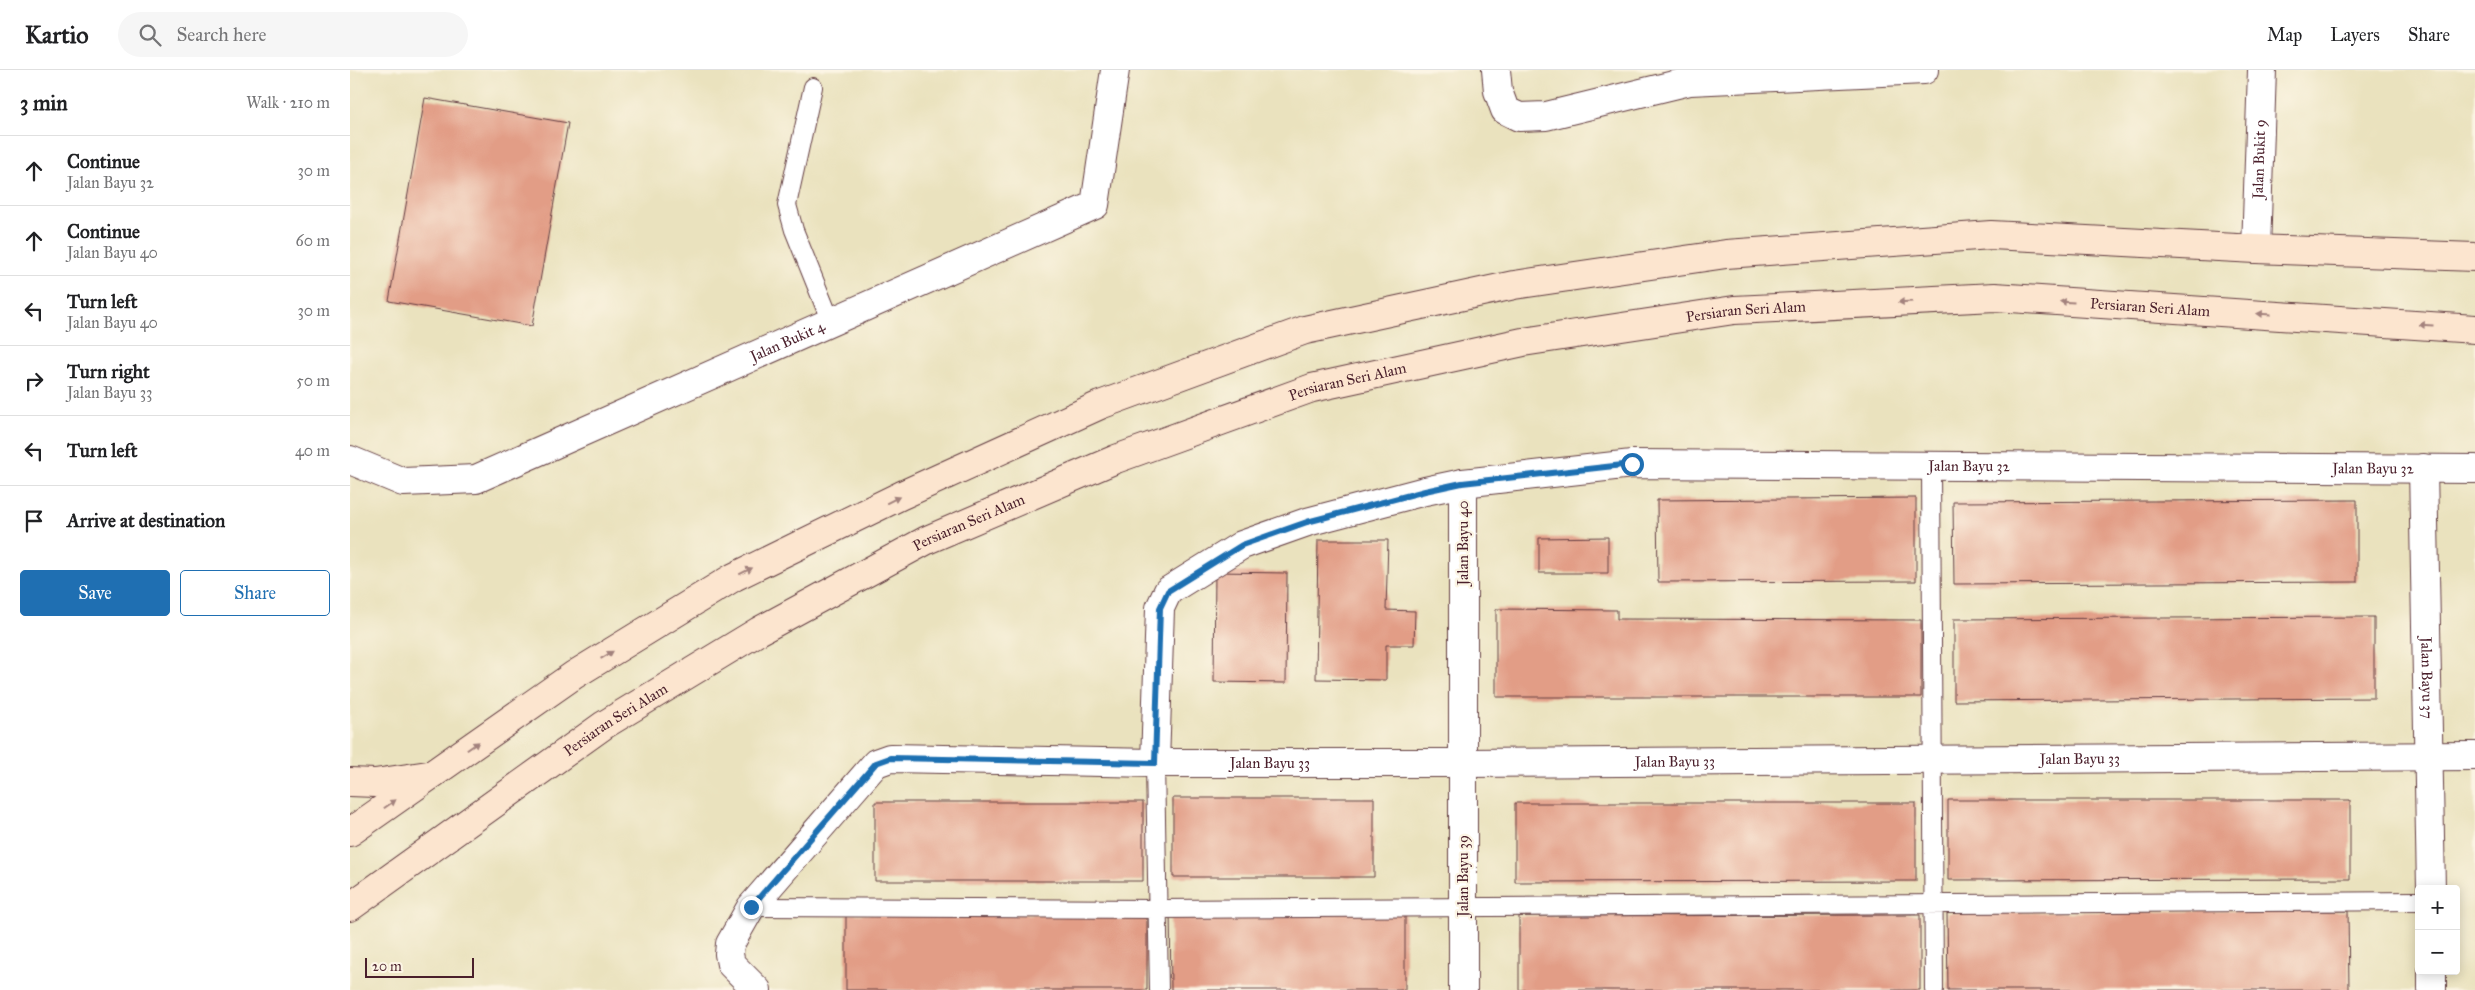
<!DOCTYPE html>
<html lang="en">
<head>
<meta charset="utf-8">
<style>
  body { margin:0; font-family:"IM FELL Great Primer",serif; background:#f6f6f6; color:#202124 }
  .controls { position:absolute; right:15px; bottom:15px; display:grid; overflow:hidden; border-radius:5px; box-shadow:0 2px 12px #0003 }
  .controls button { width:45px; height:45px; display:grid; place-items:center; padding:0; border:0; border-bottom:1px solid #e0e0e0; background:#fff; color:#202124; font:25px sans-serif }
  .scale { position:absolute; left:15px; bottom:12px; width:109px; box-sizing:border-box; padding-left:5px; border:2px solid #4a1f2b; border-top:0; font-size:14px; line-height:18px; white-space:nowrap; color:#4a1f2b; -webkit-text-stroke:4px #fcf5e5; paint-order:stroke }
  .stop { position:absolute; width:15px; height:15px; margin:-11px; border:4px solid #1f6fb2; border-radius:50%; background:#fff }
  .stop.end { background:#1f6fb2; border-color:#fff; box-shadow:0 1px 5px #0008 }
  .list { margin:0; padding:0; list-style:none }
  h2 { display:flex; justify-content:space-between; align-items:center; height:65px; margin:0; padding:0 20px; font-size:21px }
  h2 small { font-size:16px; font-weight:400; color:#757577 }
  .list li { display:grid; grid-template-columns:32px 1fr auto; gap:15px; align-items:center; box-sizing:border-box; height:70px; padding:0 20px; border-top:1px solid #e0e0e0 }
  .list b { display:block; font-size:19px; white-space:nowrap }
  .list p { margin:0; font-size:16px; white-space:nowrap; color:#757577 }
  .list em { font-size:16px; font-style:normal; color:#757577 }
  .actions { display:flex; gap:10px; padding:15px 20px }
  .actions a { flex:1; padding:11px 0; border:1px solid #1f6fb2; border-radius:5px; text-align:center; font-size:18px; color:#1f6fb2 }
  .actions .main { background:#1f6fb2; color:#fff }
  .icon { flex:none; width:28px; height:28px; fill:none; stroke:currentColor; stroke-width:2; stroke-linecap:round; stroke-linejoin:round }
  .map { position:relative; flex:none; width:2125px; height:920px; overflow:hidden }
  header { display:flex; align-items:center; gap:30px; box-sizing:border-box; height:70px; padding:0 25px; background:#fff; border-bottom:1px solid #e0e0e0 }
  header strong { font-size:24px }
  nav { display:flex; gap:28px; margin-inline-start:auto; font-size:18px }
  .search { width:350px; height:45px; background:#f6f6f6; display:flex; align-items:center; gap:12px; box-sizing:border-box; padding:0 18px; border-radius:28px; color:#757577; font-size:19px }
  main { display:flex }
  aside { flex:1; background:#fff }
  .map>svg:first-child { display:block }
</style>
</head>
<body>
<header>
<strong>Kartio</strong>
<div class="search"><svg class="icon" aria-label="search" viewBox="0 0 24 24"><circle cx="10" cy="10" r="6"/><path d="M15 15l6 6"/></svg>Search here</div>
<nav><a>Map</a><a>Layers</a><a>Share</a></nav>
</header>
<main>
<aside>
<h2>3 min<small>Walk · 210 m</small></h2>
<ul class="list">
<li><svg class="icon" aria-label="ahead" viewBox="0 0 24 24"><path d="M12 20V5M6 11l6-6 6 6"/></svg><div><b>Continue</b><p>Jalan Bayu 32</p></div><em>30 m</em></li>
<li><svg class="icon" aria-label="ahead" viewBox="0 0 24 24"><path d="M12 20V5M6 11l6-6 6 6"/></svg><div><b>Continue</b><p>Jalan Bayu 40</p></div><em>60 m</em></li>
<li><svg class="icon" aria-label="left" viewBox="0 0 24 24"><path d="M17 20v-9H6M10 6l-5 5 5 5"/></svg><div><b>Turn left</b><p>Jalan Bayu 40</p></div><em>30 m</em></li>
<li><svg class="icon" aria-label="right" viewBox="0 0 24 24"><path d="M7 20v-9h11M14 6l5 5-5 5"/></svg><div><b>Turn right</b><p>Jalan Bayu 33</p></div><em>50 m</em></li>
<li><svg class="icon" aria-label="left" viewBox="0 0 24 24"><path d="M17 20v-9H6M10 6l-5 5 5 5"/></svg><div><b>Turn left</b></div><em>40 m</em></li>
<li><svg class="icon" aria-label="arrive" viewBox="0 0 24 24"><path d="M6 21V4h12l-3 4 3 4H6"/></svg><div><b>Arrive at destination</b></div></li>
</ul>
<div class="actions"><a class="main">Save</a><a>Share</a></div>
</aside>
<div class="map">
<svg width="2125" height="920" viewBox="0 0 2125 920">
  <rect width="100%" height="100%" fill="#fcf5e5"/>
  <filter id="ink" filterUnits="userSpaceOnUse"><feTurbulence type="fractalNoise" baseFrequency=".02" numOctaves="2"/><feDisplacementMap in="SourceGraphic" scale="10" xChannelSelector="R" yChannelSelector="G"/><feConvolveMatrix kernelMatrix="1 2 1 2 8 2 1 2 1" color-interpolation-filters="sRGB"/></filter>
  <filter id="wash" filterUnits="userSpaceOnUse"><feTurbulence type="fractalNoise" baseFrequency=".0096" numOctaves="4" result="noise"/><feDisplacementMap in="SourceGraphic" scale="20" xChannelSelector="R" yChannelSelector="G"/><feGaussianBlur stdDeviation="1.12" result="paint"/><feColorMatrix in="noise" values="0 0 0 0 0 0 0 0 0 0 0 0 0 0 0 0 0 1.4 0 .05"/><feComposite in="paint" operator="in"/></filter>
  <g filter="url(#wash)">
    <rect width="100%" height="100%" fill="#eae2be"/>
    <g id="blocks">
      <path fill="#e29d86" d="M75,28L218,53L182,256L39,231Z
        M1566,428V511L1308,512L1307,430Z
        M2007,430V512L1604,514L1603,432Z
        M1258,467V503H1189V468Z
        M968,470H1038L1036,540L1065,541L1064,575H1036V610L966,609Z
        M865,502L937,503L936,613L864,612Z
        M1146,539L1267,540V549L1571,550V627H1146Z
        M2024,547V628L1604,631V549Z
        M823,728H1024V807H823Z
        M1598,730H2000V809L1598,810Z
        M525,732H793V811H525Z
        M1165,733H1566V811L1165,812Z
        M1055,840V920H821L820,841Z
        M1898,841H1998L1999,920H1598L1597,843Z
        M496,844H797V920H496Z
        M1570,845V920H1169V846Z"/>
    </g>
  </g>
  <g filter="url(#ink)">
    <use href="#blocks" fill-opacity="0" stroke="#623c41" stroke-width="1"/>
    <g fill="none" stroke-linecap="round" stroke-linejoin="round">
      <g stroke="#623c41" stroke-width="20">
        <path id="service" d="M463,17L437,135L444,160L481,252
          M1581,395L1584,920
          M805,693L809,920
          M401,837L808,839L2069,831"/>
      </g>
      <g stroke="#623c41" stroke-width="30">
        <g id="minor">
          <path d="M1146,0L1148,21L1155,40L1169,47L1196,46L1340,11L1574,0"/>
          <path id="s1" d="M1906,179L1912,0"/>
          <path id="s2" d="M0,390L53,412L126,409L745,135L765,0"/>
          <path id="s3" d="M2073,398L2081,819"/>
          <path d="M1113,413V920"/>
          <path id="s4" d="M805,693L810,538L818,521L892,475L957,452L1075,421L1113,413L1282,394L2125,399"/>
          <path d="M2082,901V920"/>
          <path id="s5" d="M407,920L381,894L379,884L380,874L401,837L526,693L540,688L805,693H1114L2125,686"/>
        </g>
      </g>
      <g stroke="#623c41" stroke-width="30">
        <g id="secondary">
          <path d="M0,712L25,713L78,705"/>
          <path d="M0,762L224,605L384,507L552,425L750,335L955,260L1164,215L1376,184L1641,165L1906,179L2125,187"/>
          <path id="s6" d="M0,837L254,655L409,561L577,470L766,389L962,318L1173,272L1384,240L1645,227L2125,259"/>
        </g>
      </g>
      <use href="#service" stroke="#fff" stroke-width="18"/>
      <use href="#minor" stroke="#fff" stroke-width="28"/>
      <use href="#secondary" stroke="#fce5cf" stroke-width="28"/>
    </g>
    <defs><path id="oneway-solid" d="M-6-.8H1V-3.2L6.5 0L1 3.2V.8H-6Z" transform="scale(1.25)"/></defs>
    <g fill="#a3827d">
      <use href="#oneway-solid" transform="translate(1555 232) rotate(177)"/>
      <use href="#oneway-solid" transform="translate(1717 232) rotate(-176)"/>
      <use href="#oneway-solid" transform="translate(1914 244) rotate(-176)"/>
      <use href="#oneway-solid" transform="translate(2076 255) rotate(-176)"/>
      <use href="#oneway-solid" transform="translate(543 430) rotate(-26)"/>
      <use href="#oneway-solid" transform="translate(396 501) rotate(-26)"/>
      <use href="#oneway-solid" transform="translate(257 585) rotate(-31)"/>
      <use href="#oneway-solid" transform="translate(123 676) rotate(-35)"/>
      <use href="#oneway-solid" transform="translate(40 734) rotate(-35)"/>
    </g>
  </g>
  <g fill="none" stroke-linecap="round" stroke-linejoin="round" filter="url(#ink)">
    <path stroke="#1f6fb2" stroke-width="6" d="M401,837L526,693L540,688L805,693L810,538L818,521L892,475L957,452L1075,421L1112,413L1282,394"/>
  </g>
  <g text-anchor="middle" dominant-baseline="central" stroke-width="4.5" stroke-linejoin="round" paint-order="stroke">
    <g font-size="15" fill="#4a1f2b" stroke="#fcf5e5">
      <text stroke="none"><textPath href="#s1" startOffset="90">Jalan Bukit 9</textPath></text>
      <text stroke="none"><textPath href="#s6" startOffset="1945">Persiaran Seri Alam</textPath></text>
      <text stroke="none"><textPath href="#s6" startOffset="1540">Persiaran Seri Alam</textPath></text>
      <text stroke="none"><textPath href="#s2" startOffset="471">Jalan Bukit 4</textPath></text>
      <text stroke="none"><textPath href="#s6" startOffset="1135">Persiaran Seri Alam</textPath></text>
      <text stroke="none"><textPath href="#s4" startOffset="998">Jalan Bayu 32</textPath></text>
      <text stroke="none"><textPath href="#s4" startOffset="1402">Jalan Bayu 32</textPath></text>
      <text stroke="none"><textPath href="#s6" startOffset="730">Persiaran Seri Alam</textPath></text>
      <text transform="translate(1113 473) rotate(-90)">Jalan Bayu 40</text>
      <text stroke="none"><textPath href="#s3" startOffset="210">Jalan Bayu 37</textPath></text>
      <text stroke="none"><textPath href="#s6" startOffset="325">Persiaran Seri Alam</textPath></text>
      <text stroke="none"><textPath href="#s5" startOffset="1495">Jalan Bayu 33</textPath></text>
      <text stroke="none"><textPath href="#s5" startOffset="1090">Jalan Bayu 33</textPath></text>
      <text stroke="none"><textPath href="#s5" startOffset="685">Jalan Bayu 33</textPath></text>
      <text transform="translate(1113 806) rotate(-90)">Jalan Bayu 39</text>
    </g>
  </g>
</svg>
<div class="controls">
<button>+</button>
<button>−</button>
</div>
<div class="scale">20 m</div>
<div class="stop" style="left:1282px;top:394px"></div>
<div class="stop end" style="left:401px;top:837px"></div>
</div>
</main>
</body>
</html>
